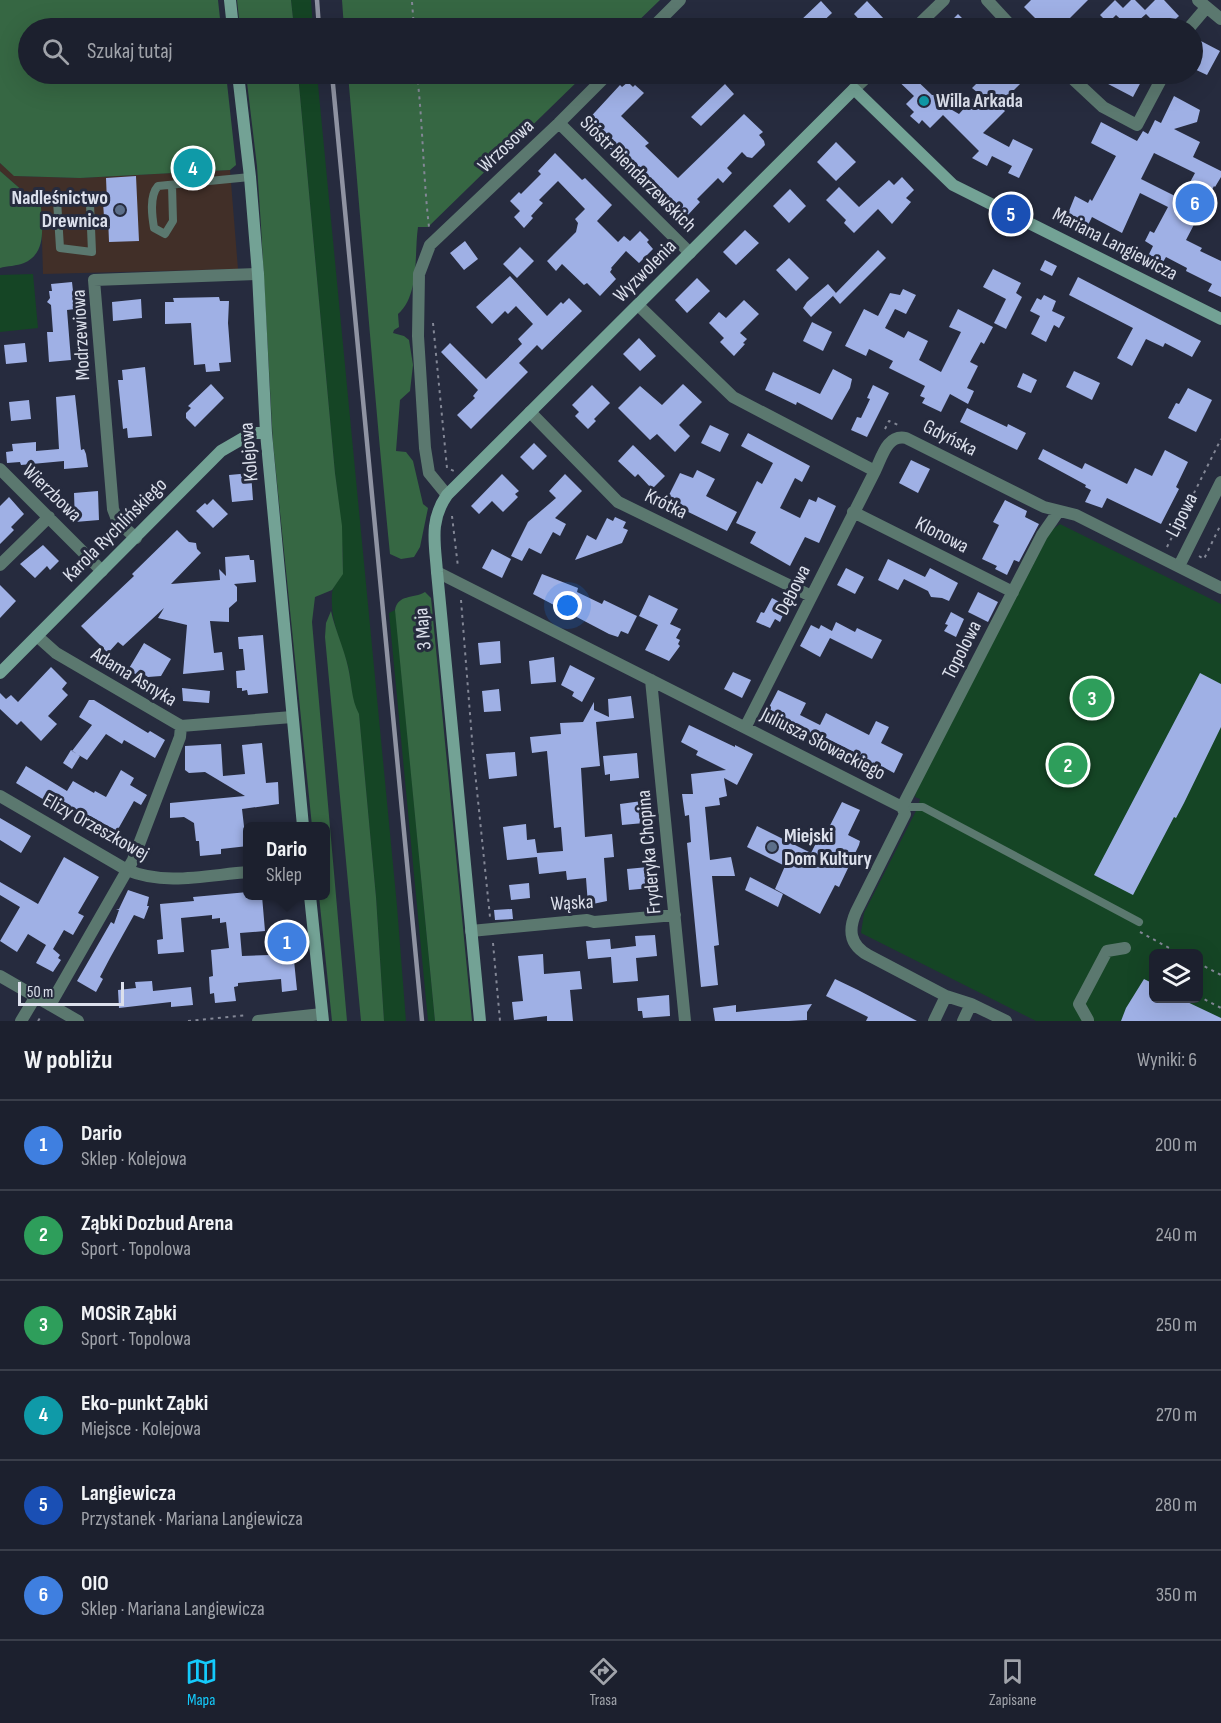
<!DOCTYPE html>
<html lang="pl">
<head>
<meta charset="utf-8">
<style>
  body { margin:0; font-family:"Sofia Sans Condensed",sans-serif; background:#292d3a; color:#f1f3f6 }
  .controls { position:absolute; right:18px; bottom:18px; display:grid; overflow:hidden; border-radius:9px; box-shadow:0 6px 24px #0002 }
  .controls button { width:54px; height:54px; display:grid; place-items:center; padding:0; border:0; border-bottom:2px solid #3a3e4a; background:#1c202e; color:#f1f3f6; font:30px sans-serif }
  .scale { position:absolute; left:18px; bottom:15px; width:106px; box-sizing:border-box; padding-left:6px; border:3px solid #dce0ec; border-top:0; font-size:16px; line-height:21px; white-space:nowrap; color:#dce0ec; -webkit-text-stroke:4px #262b3e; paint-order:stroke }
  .you { position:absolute; left:568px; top:606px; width:21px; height:21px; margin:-15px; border:4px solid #fff; border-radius:50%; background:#1a73e8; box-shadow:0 0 0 9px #1a73e833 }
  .badge { display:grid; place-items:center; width:39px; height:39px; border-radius:50%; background:#14cafb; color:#fff; font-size:20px; font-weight:700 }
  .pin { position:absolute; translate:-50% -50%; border:3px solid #fff; box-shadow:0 2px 6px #0006 }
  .popup { position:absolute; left:243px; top:822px; width:87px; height:78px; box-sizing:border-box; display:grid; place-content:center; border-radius:9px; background:#1c202e; filter:drop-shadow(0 2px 4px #0005); font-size:20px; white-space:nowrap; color:#a0a3aa }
  .popup b { font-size:22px; color:#f1f3f6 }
  .popup::after { content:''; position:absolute; left:50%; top:100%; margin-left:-12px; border:12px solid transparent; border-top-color:#1c202e }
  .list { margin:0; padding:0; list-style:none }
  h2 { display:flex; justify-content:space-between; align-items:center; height:78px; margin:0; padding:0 24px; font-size:26px }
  h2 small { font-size:20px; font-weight:400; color:#a0a3aa }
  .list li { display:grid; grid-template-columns:39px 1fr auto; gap:18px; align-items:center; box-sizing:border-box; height:90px; padding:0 24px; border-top:2px solid #3a3e4a }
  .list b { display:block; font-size:22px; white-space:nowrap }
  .list p { margin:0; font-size:20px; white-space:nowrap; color:#a0a3aa }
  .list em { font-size:20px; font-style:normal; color:#a0a3aa }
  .icon { flex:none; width:33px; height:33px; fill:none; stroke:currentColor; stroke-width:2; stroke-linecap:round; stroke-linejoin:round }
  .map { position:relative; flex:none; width:1221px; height:1021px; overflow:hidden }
  .search { position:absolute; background:#1c202e; box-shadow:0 6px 24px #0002; left:18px; right:18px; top:18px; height:66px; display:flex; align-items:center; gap:15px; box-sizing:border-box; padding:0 21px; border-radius:33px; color:#a0a3aa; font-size:22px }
  .sheet { height:618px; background:#1c202e }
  nav { display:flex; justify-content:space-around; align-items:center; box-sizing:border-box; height:84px; border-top:2px solid #3a3e4a; background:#1c202e; font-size:16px; color:#a0a3aa }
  nav a { display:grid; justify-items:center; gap:3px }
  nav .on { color:#14cafb }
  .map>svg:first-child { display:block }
</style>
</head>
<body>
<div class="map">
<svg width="1221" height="1021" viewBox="0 0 1221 1021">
  <rect width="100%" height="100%" fill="#262b3e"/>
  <path fill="#412f28" d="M0,163L15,176L80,178L230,170L238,269L43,274L41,207L0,171Z"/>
  <path fill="#154525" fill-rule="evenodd" d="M291,0H311L313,28H294Z
    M298,74H317L397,906L406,1021H384L376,897L359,715C350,698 352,683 348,666C341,641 330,621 332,594C332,585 342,579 343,570C343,537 339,506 335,473Z
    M33,274L38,328L0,332V275Z
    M1060,524L1221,604V1021H1036L861,933L864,913L918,807L920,799L915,797L916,792L1045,535ZM1154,954H1198V999H1154Z
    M395,610L396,616L435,1021H428L389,613Z"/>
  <path fill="#366743" d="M0,0H218L221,28H28V74H226L236,165L230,170L80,178L14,176L0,163Z
    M237,0H291L294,28H240Z
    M342,0H660L631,28H344Z
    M246,74H298L335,473L342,526L343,574L332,590L315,597L312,622L347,1021H332L319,896H326V826H312L273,443L261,226L257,166Z
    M348,74H585L428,227H418C414,254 420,295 398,314L399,327L394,330L393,333L404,336L409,340L413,365L410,391L400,400L396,451L406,452L413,461L423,504L428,508L420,547L414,557L401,559L390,554C374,394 362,234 348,74Z
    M0,171L41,207C42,227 47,253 24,263C17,266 7,266 0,268Z
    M425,592L431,598L472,1021H435L395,610C398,594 413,599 425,592Z
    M331,611C335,630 344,648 348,667C352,684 351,699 359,714L376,897L384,1021H361L325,637L326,623Z"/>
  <path fill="#9fb0e5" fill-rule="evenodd" d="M1031,0H1088L1070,18L1080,28H1045L1024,7Z
    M1115,0L1123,8L1131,0H1135L1145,10L1155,0H1164L1179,16L1166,28H1160L1146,14L1130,28L1116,15L1108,23L1100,15Z
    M821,1L832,13L816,28H805L799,22Z
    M867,1L884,19L874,28H867L854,14Z
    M958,14L972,28H944Z
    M1199,40L1220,51L1207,75L1192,68V54Z
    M891,74H910L932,95H938L940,103L959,114L978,93L972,88L986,74H1030L999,105L1005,111L983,133L1009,147L1013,139L1033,149L1019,178L1008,173L1012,166L992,156L987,166L972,158L979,151L943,115L930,128L922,120L919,124L910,116L914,112L906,104L914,96Z
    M1089,74H1129L1142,80L1133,97Z
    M628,82L633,87L635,85L644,93L621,116L649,143L645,146L678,178L744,114L763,132L759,135L764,141L765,145L752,158L747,157L742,152L727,168L732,173L723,183L718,178L697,199L700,202L686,217L680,211L674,217L664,207L668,203L584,124L620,85L622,87Z
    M725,84L734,94L701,126L691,117Z
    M1174,96L1200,110L1197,122L1174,129L1200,142L1193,157L1221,171V177L1215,187L1214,186L1186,240L1202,248L1200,251L1221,261V297L1208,291L1212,284L1186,271L1187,268L1166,257L1163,262L1148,256L1153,246L1145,241L1150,231L1154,233L1168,207L1140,193L1122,233L1092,217L1087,227L1067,216L1075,196L1088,203L1090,199L1092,201L1116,156L1091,143L1101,122L1137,141L1143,131L1148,134L1155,120L1161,123ZM1154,153L1195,173L1181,199L1141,179Z
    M836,142L856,162L836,181L817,162Z
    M555,153L582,180L585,178L612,205L597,221L618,242L624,236L630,241L640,231L649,240L647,242L653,249L639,263L626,251L611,268L612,269L610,272L616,279L600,296L587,283L584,285L562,264L556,271L547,261L576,232L578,223L575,219L585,209L558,181L539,200L543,203L531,216L533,218L524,228L514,217L520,211L510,201L519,192L521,194L541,174L538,171Z
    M136,176L139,241L109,242L108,217H104L103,202H107L106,178Z
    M902,177L914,190L906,198L911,202L892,224L878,209L854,233L844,223L846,220L826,200L839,187L859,207L889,180L894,185Z
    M790,189L806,206L789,223L773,206Z
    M745,230L759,243L736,265L723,252Z
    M465,241L478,259L464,270L450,253Z
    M520,247L534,261L517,278L503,264Z
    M878,250L886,258L840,304L833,296Z
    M789,258L809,278L796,291L776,270Z
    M1045,260L1057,266L1052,276L1040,270Z
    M993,269L1021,283L1016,293L1022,297L1006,329L994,323L1006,299L983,287Z
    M510,276L547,316L561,302L563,304L569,298L582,311L542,350L537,345L519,363L528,372L471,429L457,415L475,398L473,396L478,390L441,352L450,343L486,379L522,344L518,339L533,324L516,306L508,314L505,311L492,324L476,307Z
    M1078,277L1201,341L1192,357L1165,343L1163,347L1146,339L1132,366L1117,358L1133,328L1069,295Z
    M697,278L710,291L687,313L675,300Z
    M72,282L75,309L67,310L71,360L49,362L47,332H53L51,305L47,302L50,298L49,291H52L51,284Z
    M828,284L836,293L811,317L803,308L807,302Z
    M903,289L916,295L906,314L895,309L885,328L904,338L908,331L928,341L919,360L941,372L961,332L949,327L958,309L993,327L984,344L981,342L970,362L978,366L967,388L974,391L968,404L950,394L941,412L922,403L925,398L920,396L925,386L889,368L893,361L869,349L866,356L845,346L864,309L878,316L890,293L900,295Z
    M1044,295L1056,301L1052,311L1065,317L1059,328L1054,325L1046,342L1031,334L1040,316L1030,311L1037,298L1041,300Z
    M219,297L220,301H229L228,323L231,362L219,363L220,371L206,372L205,364L194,365L191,323L165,324V302H174L173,298Z
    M141,299L142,318L113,321L112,302Z
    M744,300L759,314L740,333L747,339L743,343L745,344L734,356L720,342L724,338L709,323L719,312L726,318Z
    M812,322L832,332L823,351L803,341Z
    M639,338L656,356L640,371L623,354Z
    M25,343L27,362L6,364L4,345Z
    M145,367L152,436L128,438L127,428L123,429L118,380H123L122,370Z
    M833,369L852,379L850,388L832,420L797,402L796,405L765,390L773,372L820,394Z
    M1074,371L1100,383L1092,400L1066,387Z
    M1023,373L1037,380L1031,393L1017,387Z
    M211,384L224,398L195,427L186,418V413L191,408L188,406Z
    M683,384L702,402L679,425L690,436L675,452L657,434L650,440L618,408L640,386L662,405Z
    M592,385L610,403L594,419L596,421L588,429L575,416L579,412L572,405Z
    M873,385L889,393L867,437L851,430L857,417L861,418L870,399L867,398Z
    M1188,388L1212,400L1196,432L1168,418L1176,403L1179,404Z
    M75,395L81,450L84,449L86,454L88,467L64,469V461L21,465L20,462L7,463L6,452L13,451L12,444L36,442V451L59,449L56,397Z
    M29,400L31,419L11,421L9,402Z
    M967,408L1007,427L1008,424L1026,433L1017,450L960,422Z
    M710,425L729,434L720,452L701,443Z
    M748,433L810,466L802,482L795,478L780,508L800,518L809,499L816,502L818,497L836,506L819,543L805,537L790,566L750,543L756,532L736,523L757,481L762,484L773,463L741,446Z
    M534,443L547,456L533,470L520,457Z
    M633,445L665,476L652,489L638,474L635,477L618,461Z
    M1043,449L1082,469L1085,463L1127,484L1135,468L1152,476L1165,450L1188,462L1176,487L1179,489L1161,524L1107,498L1102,508L1085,502L1091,490L1085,487L1086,485L1038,459Z
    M911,460L930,469L918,493L899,483Z
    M697,470L715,479L706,496L737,512L727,531L666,501L680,473L693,478Z
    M251,473L253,500L232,502L229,475Z
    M502,474L519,491L515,494L518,497L503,512L492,501L479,514L471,506Z
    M565,474L582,491L555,518L566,524L560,536L553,532L541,554L529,548L522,561L511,556L528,522L556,498L549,491Z
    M98,491L99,520L75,522L74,493Z
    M9,497L24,514L11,527L14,530L0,544V506Z
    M213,499L228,514L213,528L196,511L205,503L207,505Z
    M1005,500L1027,511L1025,517L1039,524L1019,562L1014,560L1007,575L995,569L997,566L982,559L999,525L993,522Z
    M615,517L626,522L623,528L628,530L622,543L575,560L587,535L596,540L607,518L613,521Z
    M177,530L189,542L196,543L197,549L201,553L171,584L220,580L219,569L226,576L225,557L249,555L250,560H254L256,582L234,584L237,587V601L229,608V622L210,621L214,653L222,652L224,670L183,674L187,625L158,618L164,608L123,646L118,642L108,653L81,626L134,576L132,574Z
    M43,545L59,561L50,570L47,566L35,578L20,564Z
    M492,549L511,559L502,578L482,568Z
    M888,559L925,577L930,568L958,583L949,601L942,598L931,597L928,591L904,579L898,590L878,580Z
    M846,568L864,577L855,594L837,585Z
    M542,574L578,588L577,592L602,604L604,600L637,616L628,634L621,631L618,637L609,634L533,594Z
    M0,585L16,601L0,618Z
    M978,592L998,602L988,622L968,612Z
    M649,595L678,609L670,624L681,629L676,638L680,640L678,644L680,646L669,661L645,650L658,625L639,616Z
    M772,598L787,606L780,622L775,619L770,628L756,622L761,612L764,613Z
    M951,612L964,619L956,637L944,631L948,625L945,624Z
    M836,622L855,632L857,628L882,640L872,659L830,638L820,657L800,646L811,625L819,629L821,625L832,631Z
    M263,635L268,693L248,695L247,690L242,691V688H237L236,671L245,670L243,649H239L238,637Z
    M500,641L501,663L480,665L478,643Z
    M144,643L171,659L161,676L148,677L145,675L143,678L128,670Z
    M554,657L556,682L531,684L529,661Z
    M570,665L595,678L582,702L572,696L574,692L561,685Z
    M51,667L67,683L62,689L68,695L48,716L57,724L41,741L21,721L17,725L0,709V693L6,699L11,695L18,702Z
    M733,672L751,680L742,698L724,689Z
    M1200,673L1221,684V727L1184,803L1176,818L1174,817L1133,895L1094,875Z
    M182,688L210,691L209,703L183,701Z
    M499,689L501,711L484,712L482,691Z
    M778,690L806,703L800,715L820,725L826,713L869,735L876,721L889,727L881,743L903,754L894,773L883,767L882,770L863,760L864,757L818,734L816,737L767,711Z
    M631,696L634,718L596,722L600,766L581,768L585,837L612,834L614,857L604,858L607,901L588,905L586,878L567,880L566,871L539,874L537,857L507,860L503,827L526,824L527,840L535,839L537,853L563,851L561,827L554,828L547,751L532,753L530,737L561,734L560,723L583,722L594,702V710L609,717L608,699Z
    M89,700H94L148,733L150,731L165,740L155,758L124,740L122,744L106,734L87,760L72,751L92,725L79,717Z
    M689,725L735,747V745L753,754L737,785L724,778L727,796L719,798L720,805L705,807L710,860L731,857L735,876H712L719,945L714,946L718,985L701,987L687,843L691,842L689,815L685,816L682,794H693L691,774L726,770L696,755L698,751L681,742Z
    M262,743L266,783L278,782L279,804L242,809L245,835H248V846L221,849V854L200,856L199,841H196L194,823L184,817L170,818V803L245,796L205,772L189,773L185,770V746L221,744L223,776L245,774L242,745Z
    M71,750L80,756L72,769L63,763Z
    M515,752L517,776L489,779L486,754Z
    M637,753L639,778L610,781V774L605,775L603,756Z
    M26,766L67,791L73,781L94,793L95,791L106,797L121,770L134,778L130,785L147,795L141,805L134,801L117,831L88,815L87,817L50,795L46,801L16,783Z
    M642,801L644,823L622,825L620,804Z
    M842,802L860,810L848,835L860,841L859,845L839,887L835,885L820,914L775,889L785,866L747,847L757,826L811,853L816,843L820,845Z
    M0,818L31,836L21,853L0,840Z
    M64,857L99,877L78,913L84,916L73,935L64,930L53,949L60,955L58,958L61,960L53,972L36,963L46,945L28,934L17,952L0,941L20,907L0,895V882L38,904Z
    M648,867L650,888L629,890L627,869Z
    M750,877L783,894L778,907L745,890Z
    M529,883L530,898L511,900L509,885Z
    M128,890L149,897L147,906H149L144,919L134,915L110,958L100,977L103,979L96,992L77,981L111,922L114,924L119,910L116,909H119Z
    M248,892V896H262L265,931L240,933L242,956L270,955L268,934L291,931L297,990L282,992L281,979L238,983V986L234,987L236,1001L215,1003L214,993L210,994L209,977L213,976L211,950L229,948L226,922L220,923V918L212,919V915L181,918L184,952L158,954L157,940L163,939L160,904L194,901L193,897Z
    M512,909L513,919L495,920L494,910Z
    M655,935L657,956L636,958L638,981L613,983L611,957L588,959L586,941L610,939L611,949L636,946L635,936Z
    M543,954L544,974L580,971L582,989L570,990L573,1021H547V1016L514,1020L512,1002L523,1001L518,956Z
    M835,979L858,990L917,1021H866L868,1017L826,996Z
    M1144,979L1154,984V999H1181L1221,1018V1021H1121L1126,1008Z
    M152,981L153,991L191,987L193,1005L171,1007V1002L119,1008L118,990L136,988L135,982Z
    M669,995L670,1016L643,1018L642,1011H638L637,998Z
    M812,1004L807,1012V1020L789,1021H715L713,1008L736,1005V1012Z"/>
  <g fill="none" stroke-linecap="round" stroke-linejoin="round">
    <path stroke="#838796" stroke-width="2" stroke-dasharray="3 4.5" stroke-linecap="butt" d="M412,2L414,28
      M417,74C423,125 423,176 429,227
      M433,323L447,468L454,471
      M885,429L889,421L898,425
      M452,516L458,567
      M1167,547L1221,439
      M1199,556L1204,559L1221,524
      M461,600L473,752L490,917
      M1140,932L1180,954
      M493,943L500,1021
      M1198,963L1221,975
      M1198,996L1221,1008
      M38,1021L42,1015
      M188,1021L247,1015"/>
    <path stroke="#5b786f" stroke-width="8" d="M172,185L173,221L165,234L154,228C152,216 149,196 158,186C189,183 219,180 250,177
      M57,200H86L90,204L92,252L60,248Z
      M902,807H923L1139,922"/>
    <path stroke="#5b786f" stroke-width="12" d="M987,0L1013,28
      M1198,0L1221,19
      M652,28L680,0
      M915,28L944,0
      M1189,28L1206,8
      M1064,74L1073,79L1103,107L1137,125L1164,74
      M854,89L870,74
      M559,123L690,253
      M638,305L733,397L875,471C882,457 887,434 906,438L1044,507L1076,515L1221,588
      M530,412L618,502L811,596
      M0,469L102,571
      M447,495L429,473L425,448L418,336L419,274L430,245L559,123L608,74
      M853,512L1013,592
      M136,538L118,522L113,509L94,280L258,274
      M0,565L49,517
      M1179,566L1221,482
      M437,572L902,807L905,814L856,912C848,930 850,945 868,955L946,996L971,1004L1006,1021
      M37,636L56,653L181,726L292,717
      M651,680L685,1021
      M746,726L875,471
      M0,796L127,870C165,886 208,875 248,872
      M902,807L1042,535L1058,512
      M471,931L587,920L594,922L675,915
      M0,976L78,1021
      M50,1005L133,860L180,737L181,726
      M1088,1020L1079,1004L1107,951L1125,948
      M21,1021L36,996
      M258,1021L322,1014
      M934,1021L946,996
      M963,1021L971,1004"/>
    <path stroke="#73a295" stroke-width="12" d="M230,0L233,28
      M238,74L250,177L258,274L266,433L303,826
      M0,673L221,451L252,433H266
      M310,896L323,1021
      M480,1021L437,572C435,543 429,521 447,495L854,89L953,185L1221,319"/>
    <path stroke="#8f93a2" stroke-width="4.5" d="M317,0L319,28
      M332,74L422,1021"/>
  </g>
  <circle fill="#0f9aa8" stroke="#262b3e" stroke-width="2" cx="924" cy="101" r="6"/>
  <g fill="#5c6f8a" stroke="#262b3e" stroke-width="2">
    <circle cx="120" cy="210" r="6"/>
    <circle cx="772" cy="847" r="6"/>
  </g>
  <g text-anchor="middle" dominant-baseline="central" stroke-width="6" stroke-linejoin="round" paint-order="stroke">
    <g font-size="20" font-weight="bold" fill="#dce0ec" stroke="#262b3e" text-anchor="start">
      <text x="936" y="101">Willa Arkada</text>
      <text x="108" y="198" text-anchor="end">Nadleśnictwo<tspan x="108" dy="23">Drewnica</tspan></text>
      <text x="784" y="836">Miejski<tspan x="784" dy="23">Dom Kultury</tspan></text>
    </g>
    <g font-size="20" fill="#dce0ec" stroke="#262b3e">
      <text transform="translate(506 146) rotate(-43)">Wrzosowa</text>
      <text transform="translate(638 174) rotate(45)">Sióstr Biendarzewskich</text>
      <text transform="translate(1115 244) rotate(27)">Mariana Langiewicza</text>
      <text transform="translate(645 271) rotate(-45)">Wyzwolenia</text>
      <text transform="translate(81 335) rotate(-93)">Modrzewiowa</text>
      <text transform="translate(950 438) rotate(27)">Gdyńska</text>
      <text transform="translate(249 452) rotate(-95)">Kolejowa</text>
      <text transform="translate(52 493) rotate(44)">Wierzbowa</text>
      <text transform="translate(666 504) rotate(26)">Krótka</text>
      <text transform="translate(1182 515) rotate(-63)">Lipowa</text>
      <text transform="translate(115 530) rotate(-45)">Karola Rychlińskiego</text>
      <text transform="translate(942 535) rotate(27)">Klonowa</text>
      <text transform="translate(793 590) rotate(-63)">Dębowa</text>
      <text transform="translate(423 629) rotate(-95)">3 Maja</text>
      <text transform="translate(962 650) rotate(-63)">Topolowa</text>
      <text transform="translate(134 677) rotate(31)">Adama Asnyka</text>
      <text transform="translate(823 744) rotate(27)">Juliusza Słowackiego</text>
      <text transform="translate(96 827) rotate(29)">Elizy Orzeszkowej</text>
      <text transform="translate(649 852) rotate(-95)">Fryderyka Chopina</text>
      <text transform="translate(572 903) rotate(-3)">Wąska</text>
    </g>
  </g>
</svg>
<div class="controls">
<button><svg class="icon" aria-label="layers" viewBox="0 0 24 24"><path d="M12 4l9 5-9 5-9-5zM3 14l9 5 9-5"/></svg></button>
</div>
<div class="scale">50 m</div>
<div class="you"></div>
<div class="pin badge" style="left:287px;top:942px;background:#3f7fe0">1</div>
<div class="popup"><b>Dario</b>Sklep</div>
<div class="pin badge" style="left:1068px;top:765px;background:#2e9e5b">2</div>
<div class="pin badge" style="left:1092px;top:698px;background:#2e9e5b">3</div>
<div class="pin badge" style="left:193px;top:168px;background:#0f9aa8">4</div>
<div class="pin badge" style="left:1011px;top:214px;background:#1a4fb4">5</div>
<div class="pin badge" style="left:1195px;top:203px;background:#3f7fe0">6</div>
<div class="search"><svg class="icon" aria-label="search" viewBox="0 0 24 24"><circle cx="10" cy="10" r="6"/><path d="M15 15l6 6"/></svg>Szukaj tutaj</div>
</div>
<section class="sheet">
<h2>W pobliżu<small>Wyniki: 6</small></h2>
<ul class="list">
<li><span class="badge" style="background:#3f7fe0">1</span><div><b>Dario</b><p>Sklep · Kolejowa</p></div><em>200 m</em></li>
<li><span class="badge" style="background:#2e9e5b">2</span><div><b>Ząbki Dozbud Arena</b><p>Sport · Topolowa</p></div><em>240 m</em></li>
<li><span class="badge" style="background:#2e9e5b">3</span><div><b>MOSiR Ząbki</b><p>Sport · Topolowa</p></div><em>250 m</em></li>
<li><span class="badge" style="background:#0f9aa8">4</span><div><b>Eko-punkt Ząbki</b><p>Miejsce · Kolejowa</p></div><em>270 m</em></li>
<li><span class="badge" style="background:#1a4fb4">5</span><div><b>Langiewicza</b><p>Przystanek · Mariana Langiewicza</p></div><em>280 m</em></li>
<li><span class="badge" style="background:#3f7fe0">6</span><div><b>OIO</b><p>Sklep · Mariana Langiewicza</p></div><em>350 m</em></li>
</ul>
</section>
<nav>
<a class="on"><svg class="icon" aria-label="map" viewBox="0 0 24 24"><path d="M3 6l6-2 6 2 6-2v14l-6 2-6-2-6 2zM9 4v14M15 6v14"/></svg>Mapa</a>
<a><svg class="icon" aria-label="directions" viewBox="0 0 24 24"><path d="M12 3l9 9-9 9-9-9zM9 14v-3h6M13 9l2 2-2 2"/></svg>Trasa</a>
<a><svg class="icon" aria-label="saved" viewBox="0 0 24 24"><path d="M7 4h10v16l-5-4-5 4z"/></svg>Zapisane</a>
</nav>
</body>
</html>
